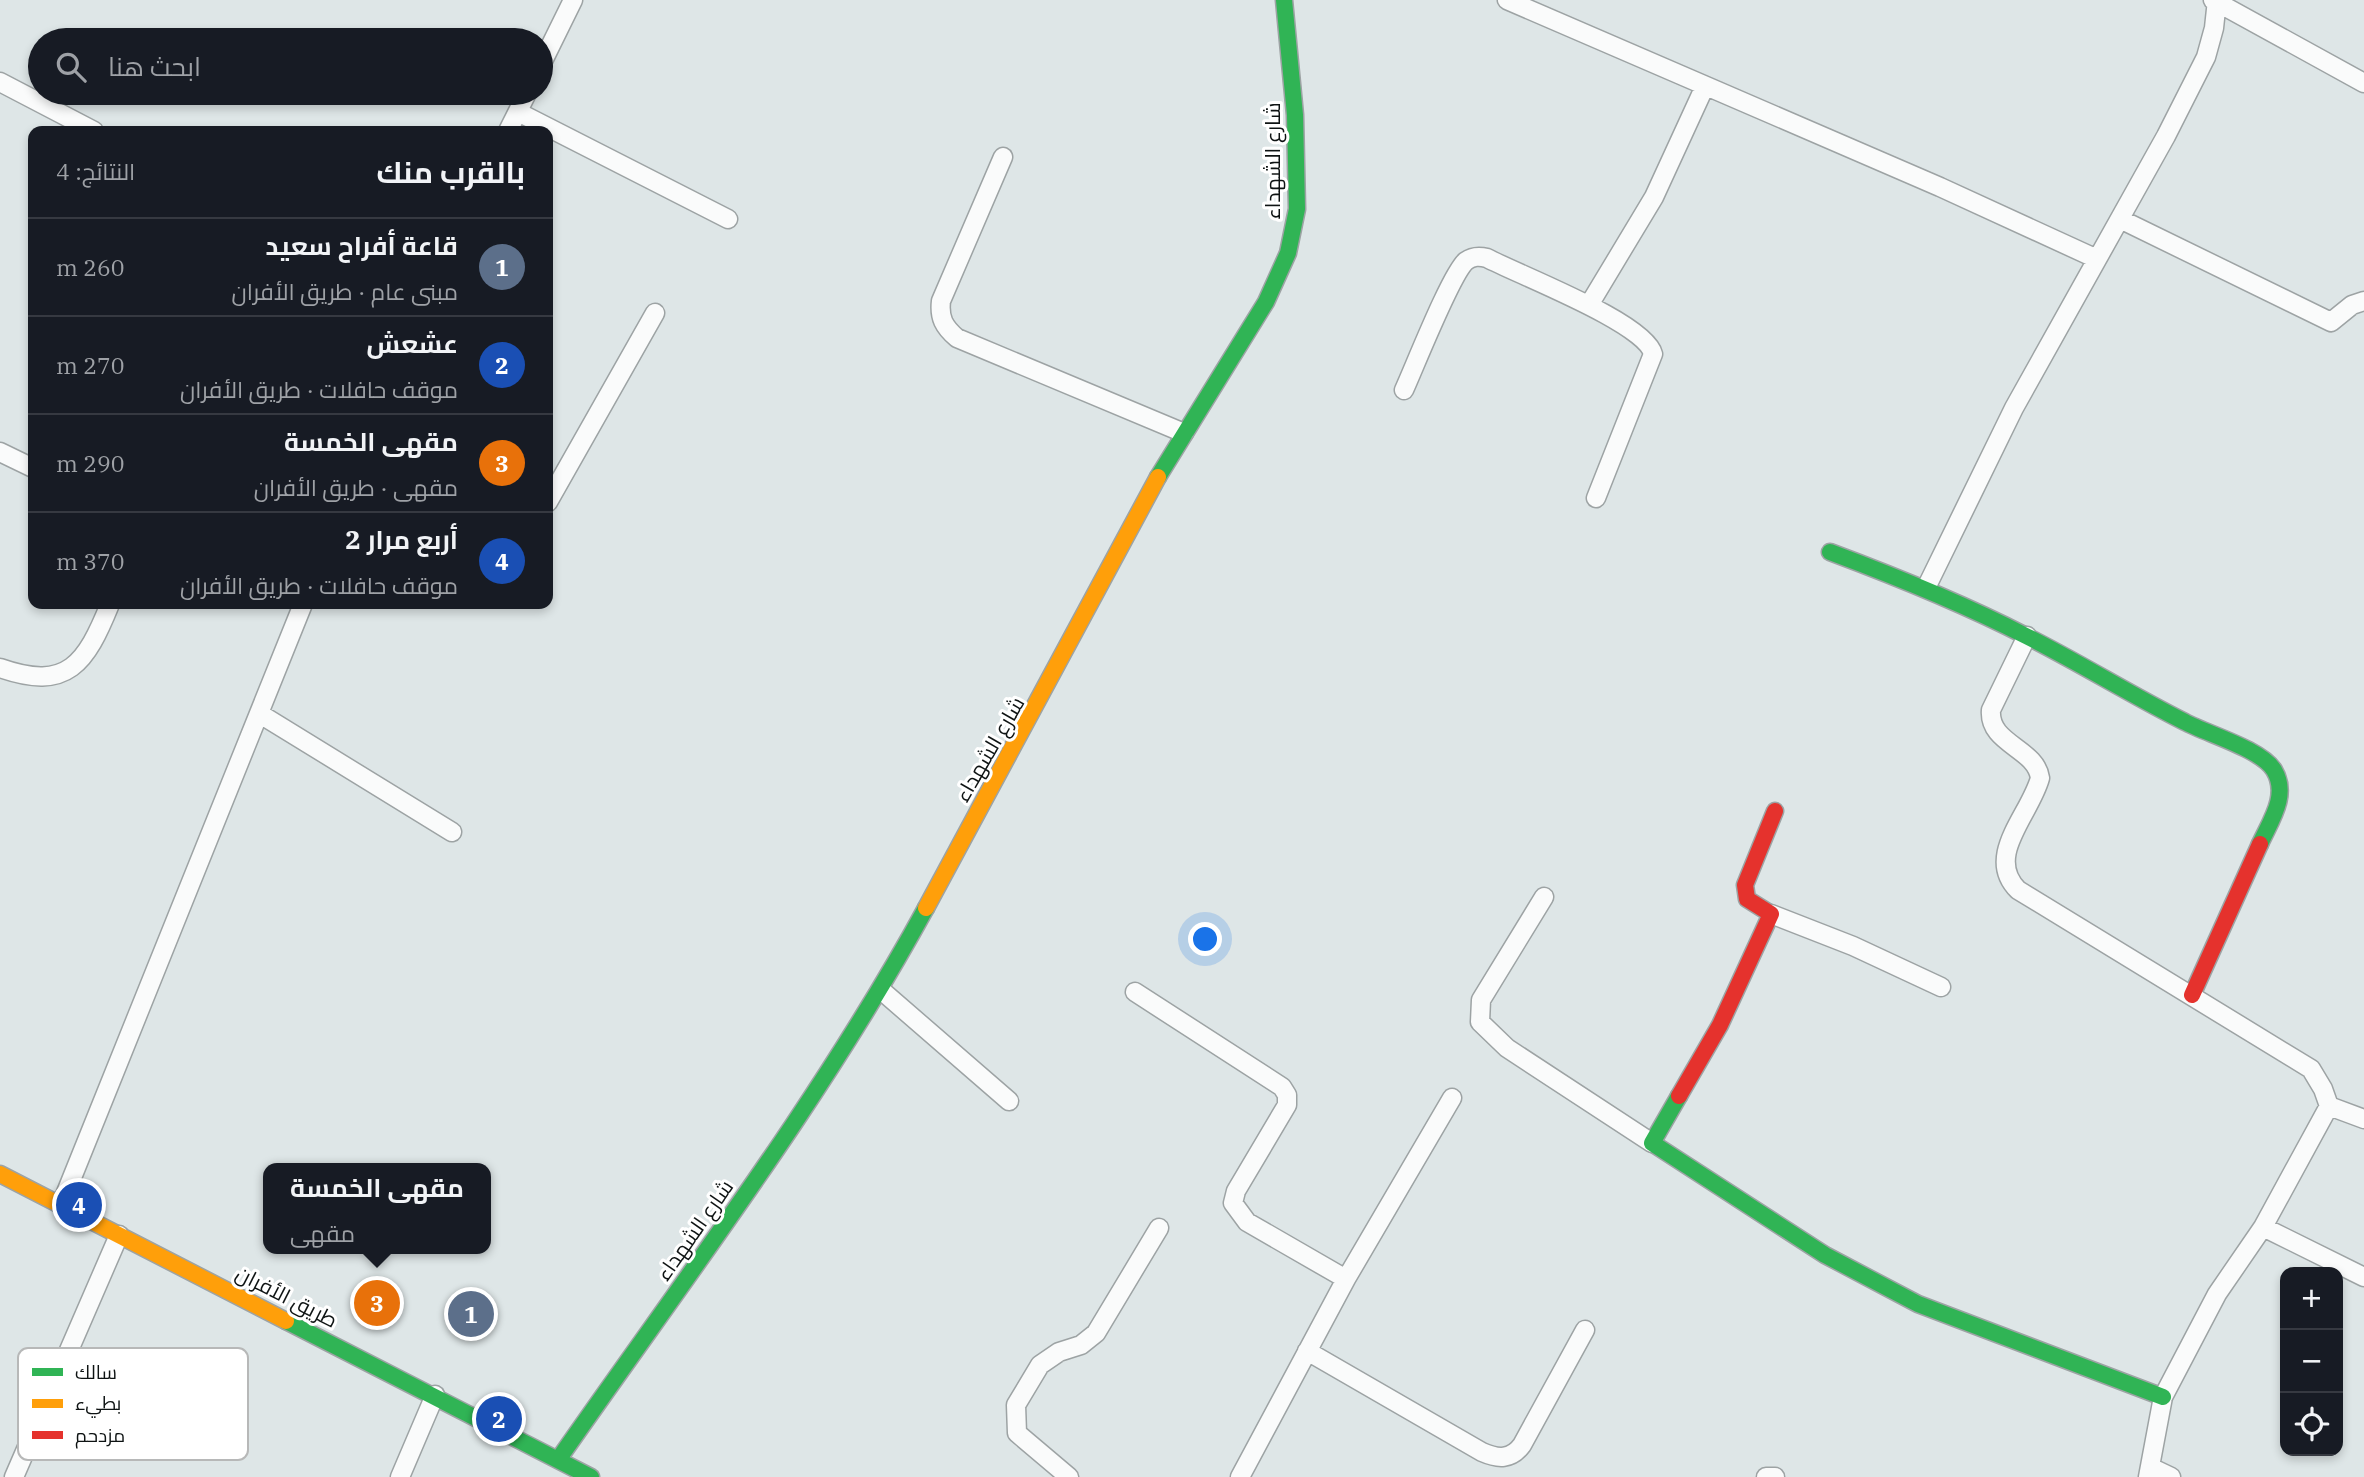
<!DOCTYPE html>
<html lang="ar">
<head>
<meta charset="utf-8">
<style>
  body { margin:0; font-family:"IBM Plex Serif",Cairo,serif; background:#20242c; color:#f1f3f6; direction:rtl }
  .controls { position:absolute; right:21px; bottom:21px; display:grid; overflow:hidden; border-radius:14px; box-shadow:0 4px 10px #0003 }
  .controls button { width:63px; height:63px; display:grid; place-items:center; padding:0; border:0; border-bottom:2px solid #363941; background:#171b24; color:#f1f3f6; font:35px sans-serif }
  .you { position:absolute; left:1206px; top:940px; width:24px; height:24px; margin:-18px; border:5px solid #fff; border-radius:50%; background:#1a73e8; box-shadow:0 0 0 10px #1a73e833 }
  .badge { display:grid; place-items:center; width:46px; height:46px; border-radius:50%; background:#2563eb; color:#fff; font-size:23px; font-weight:700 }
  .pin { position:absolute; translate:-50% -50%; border:4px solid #fff; box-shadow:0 2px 7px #0006 }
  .popup { position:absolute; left:263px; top:1163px; width:228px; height:91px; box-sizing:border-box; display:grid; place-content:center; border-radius:14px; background:#171b24; filter:drop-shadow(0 2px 5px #0005); font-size:23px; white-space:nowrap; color:#9ea1a6 }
  .popup b { font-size:26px; color:#f1f3f6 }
  .popup::after { content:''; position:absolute; left:50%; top:100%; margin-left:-14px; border:14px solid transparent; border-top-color:#171b24 }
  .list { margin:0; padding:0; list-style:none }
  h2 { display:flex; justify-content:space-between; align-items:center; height:91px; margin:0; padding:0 28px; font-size:30px }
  h2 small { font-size:23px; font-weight:400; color:#9ea1a6 }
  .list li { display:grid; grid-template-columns:46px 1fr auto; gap:21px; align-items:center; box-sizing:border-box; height:98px; padding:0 28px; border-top:2px solid #363941 }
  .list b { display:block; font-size:26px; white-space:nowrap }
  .list p { margin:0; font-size:23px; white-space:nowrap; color:#9ea1a6 }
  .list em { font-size:23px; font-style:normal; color:#9ea1a6 }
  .icon { flex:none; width:38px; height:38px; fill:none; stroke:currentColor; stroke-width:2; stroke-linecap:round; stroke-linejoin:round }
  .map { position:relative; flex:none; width:2364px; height:1477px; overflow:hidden; direction:ltr }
  .search { position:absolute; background:#171b24; box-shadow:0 4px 10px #0003; left:28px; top:28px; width:525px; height:77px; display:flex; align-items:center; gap:18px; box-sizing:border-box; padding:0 24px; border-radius:38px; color:#9ea1a6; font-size:26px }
  .panel { position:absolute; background:#171b24; box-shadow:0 4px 10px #0003; left:28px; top:126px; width:525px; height:483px; border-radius:14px; direction:rtl }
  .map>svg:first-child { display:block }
</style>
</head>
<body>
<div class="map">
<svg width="2364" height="1477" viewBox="0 0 2364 1477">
  <rect width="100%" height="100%" fill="#dee6e7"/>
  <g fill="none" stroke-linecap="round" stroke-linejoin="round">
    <g stroke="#9da3a4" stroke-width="21">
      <path id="street" d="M1507,0L1940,187L2097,259
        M2213,0L2364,83
        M541,65L573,0
        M0,82L94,131
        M518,112L728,219
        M508,131L527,93
        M1003,157L941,301C939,318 944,327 957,338L1184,433
        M2120,219L2331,322L2352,305L2364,301
        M1589,305L1654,197L1705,86
        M1404,390C1415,366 1451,274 1466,261C1473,256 1479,256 1487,258C1519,275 1646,323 1653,354L1596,498
        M0,452L33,468
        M548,502L655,313
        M1926,588L2014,408L2166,136L2206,57L2214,28L2217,0
        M2027,636L1991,710C1988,744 2036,748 2040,778C2030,815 1984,856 2018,890L2311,1069L2323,1089L2329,1106
        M0,668C68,692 86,663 110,604
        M260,714L452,832
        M1544,897L1481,1000L1480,1022L1507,1048L1652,1143
        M1771,914L1853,946L1941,987
        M881,990L1009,1101
        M1135,992L1282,1087L1287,1095V1105L1236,1191L1233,1203L1247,1222L1346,1279
        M2364,1119L2329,1106L2263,1227L2364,1277
        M61,1205L303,604
        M1307,1351L1482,1452C1498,1459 1511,1460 1522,1445L1585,1330
        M2150,1467L2171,1477
        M14,1477L119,1235
        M400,1477L435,1395
        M1069,1477L1017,1433L1016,1405L1040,1365L1059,1352L1081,1345L1096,1333L1159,1228
        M1240,1477L1346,1279L1452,1098
        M1766,1477H1775
        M2148,1477L2163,1397L2217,1294L2263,1227"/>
    </g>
    <g stroke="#9da3a4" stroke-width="19">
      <path id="fast" d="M1158,477L1266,302L1288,253L1297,209L1295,115L1284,0
        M1830,552C1897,577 1962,603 2026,636C2080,663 2131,695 2185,722C2207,734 2261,749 2274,770C2289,795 2271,820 2260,844
        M1679,1096L1652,1143L1825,1255L1918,1304L2163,1397
        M286,1321L591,1477
        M558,1460C684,1279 820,1102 926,908"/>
    </g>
    <g stroke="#9da3a4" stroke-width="19">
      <path id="slow" d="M926,908L1158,477
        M0,1174L286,1321"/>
    </g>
    <g stroke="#9da3a4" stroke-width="19">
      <path id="jam" d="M2192,995L2260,844
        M1679,1096L1720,1025L1771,914L1747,899L1745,885L1775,811"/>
    </g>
    <use href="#street" stroke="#fafbfb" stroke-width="18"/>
    <use href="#fast" stroke="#30b455" stroke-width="16"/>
    <use href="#slow" stroke="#ff9f0a" stroke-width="16"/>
    <use href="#jam" stroke="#e5322d" stroke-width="16"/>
  </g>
  <g text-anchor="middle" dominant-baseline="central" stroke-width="6" stroke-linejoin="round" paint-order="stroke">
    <g font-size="21" fill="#0e1313" stroke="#fff">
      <text transform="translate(1272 161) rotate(-90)">شارع الشهداء</text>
      <text transform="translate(989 749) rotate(-60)">شارع الشهداء</text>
      <text transform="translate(694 1230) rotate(-55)">شارع الشهداء</text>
      <text transform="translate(287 1296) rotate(27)">طريق الأفران</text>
    </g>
  </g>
  <rect x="18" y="1348" width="230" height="112" rx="10" fill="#fff" stroke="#b7b8b8" stroke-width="2"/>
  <rect x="32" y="1368" width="31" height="8" fill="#30b455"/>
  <rect x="32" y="1399" width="31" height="9" fill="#ff9f0a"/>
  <rect x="32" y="1431" width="31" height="8" fill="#e5322d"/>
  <g font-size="19" fill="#0e1313">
    <text x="75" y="1379">سالك</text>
    <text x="75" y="1410">بطيء</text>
    <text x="75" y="1442">مزدحم</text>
  </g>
</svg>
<div class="controls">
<button>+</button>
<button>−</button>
<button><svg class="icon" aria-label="locate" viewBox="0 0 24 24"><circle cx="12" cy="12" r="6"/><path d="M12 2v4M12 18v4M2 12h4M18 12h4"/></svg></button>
</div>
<div class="you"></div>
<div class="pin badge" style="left:471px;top:1314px;background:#5c6f8a">1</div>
<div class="pin badge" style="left:499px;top:1419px;background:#1a4fb4">2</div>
<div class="pin badge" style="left:377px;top:1303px;background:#e8710a">3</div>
<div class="popup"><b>مقهى الخمسة</b>مقهى</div>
<div class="pin badge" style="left:79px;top:1205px;background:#1a4fb4">4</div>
<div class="search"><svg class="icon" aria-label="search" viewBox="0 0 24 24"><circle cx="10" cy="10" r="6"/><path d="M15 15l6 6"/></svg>ابحث هنا</div>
<section class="panel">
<h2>بالقرب منك<small>النتائج: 4</small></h2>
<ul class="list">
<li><span class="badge" style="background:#5c6f8a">1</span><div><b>قاعة أفراح سعيد</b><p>مبنى عام · طريق الأفران</p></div><em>260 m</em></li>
<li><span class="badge" style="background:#1a4fb4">2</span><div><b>عشعش</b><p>موقف حافلات · طريق الأفران</p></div><em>270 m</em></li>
<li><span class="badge" style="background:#e8710a">3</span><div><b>مقهى الخمسة</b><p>مقهى · طريق الأفران</p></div><em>290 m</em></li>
<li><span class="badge" style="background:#1a4fb4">4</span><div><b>أربع مرار 2</b><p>موقف حافلات · طريق الأفران</p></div><em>370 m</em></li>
</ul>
</section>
</div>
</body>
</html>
